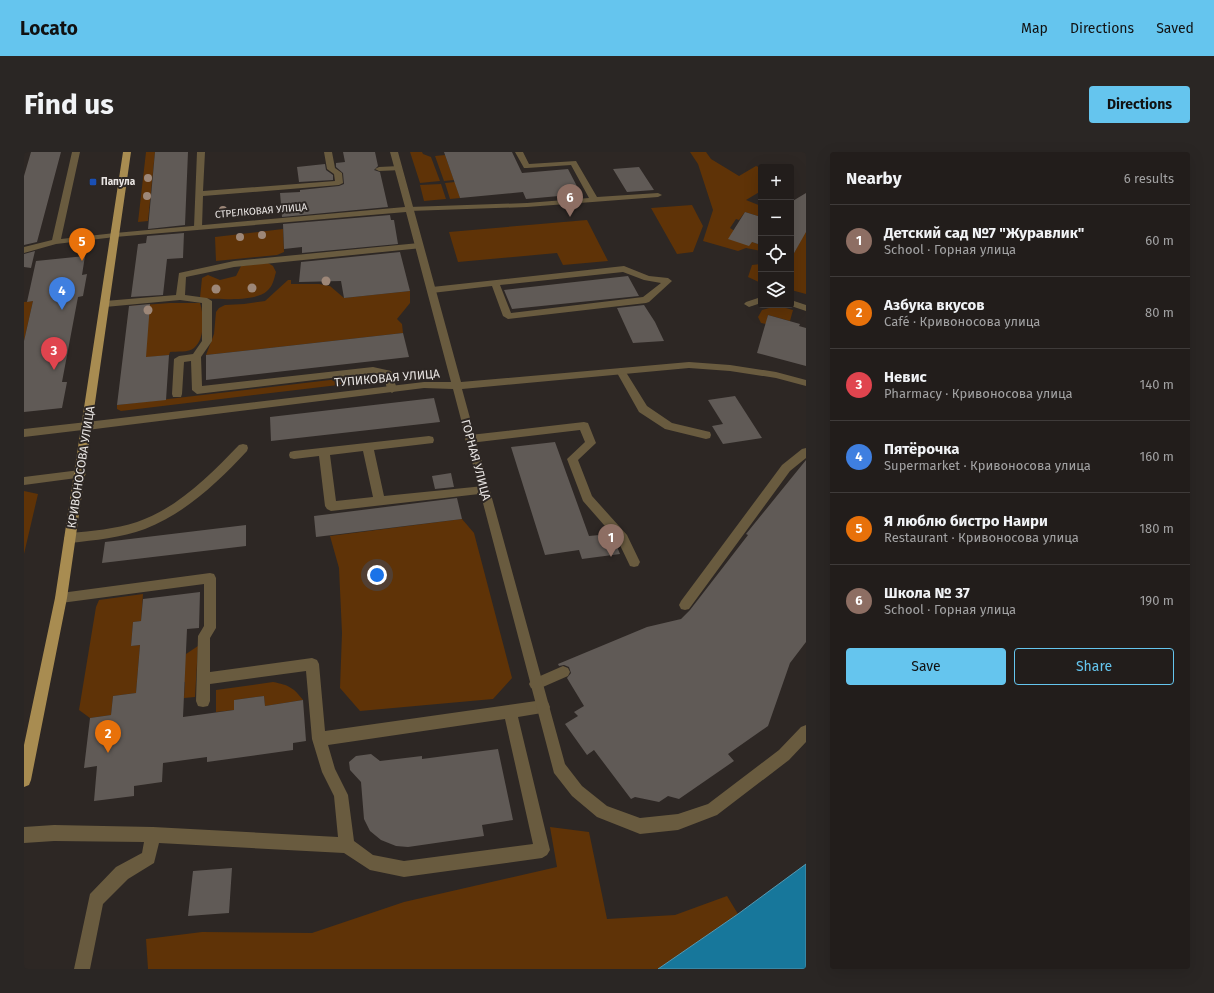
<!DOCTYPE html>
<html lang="en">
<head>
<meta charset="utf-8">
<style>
  body { margin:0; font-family:"Fira Sans",sans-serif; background:#2a2624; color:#f1f3f6 }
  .controls { position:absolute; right:12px; top:12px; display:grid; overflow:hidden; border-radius:4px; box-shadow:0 4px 16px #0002 }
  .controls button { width:36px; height:36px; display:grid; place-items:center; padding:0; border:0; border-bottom:1px solid #3f3b3a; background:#221d1b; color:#f1f3f6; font:20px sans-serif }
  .you { position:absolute; left:353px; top:423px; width:14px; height:14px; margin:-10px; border:3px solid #fff; border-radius:50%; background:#1a73e8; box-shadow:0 0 0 6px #1a73e833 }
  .badge { display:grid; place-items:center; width:26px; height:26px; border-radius:50%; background:#65c5ee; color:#fff; font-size:13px; font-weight:700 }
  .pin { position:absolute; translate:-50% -33px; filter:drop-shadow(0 1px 2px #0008) }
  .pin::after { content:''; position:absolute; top:21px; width:14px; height:12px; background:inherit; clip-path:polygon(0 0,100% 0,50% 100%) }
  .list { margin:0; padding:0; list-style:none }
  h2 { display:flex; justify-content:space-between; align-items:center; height:52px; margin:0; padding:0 16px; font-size:17px }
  h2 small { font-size:13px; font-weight:400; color:#a2a2a3 }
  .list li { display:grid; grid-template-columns:26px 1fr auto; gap:12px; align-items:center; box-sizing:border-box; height:72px; padding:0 16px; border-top:1px solid #3f3b3a }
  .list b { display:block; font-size:15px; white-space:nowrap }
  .list p { margin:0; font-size:13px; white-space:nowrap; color:#a2a2a3 }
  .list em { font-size:13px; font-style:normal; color:#a2a2a3 }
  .actions { display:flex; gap:8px; padding:12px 16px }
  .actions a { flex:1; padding:9px 0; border:1px solid #65c5ee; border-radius:4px; text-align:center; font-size:14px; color:#65c5ee }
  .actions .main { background:#65c5ee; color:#111 }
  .icon { flex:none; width:22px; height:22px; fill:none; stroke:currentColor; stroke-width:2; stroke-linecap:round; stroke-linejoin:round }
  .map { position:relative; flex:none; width:782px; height:817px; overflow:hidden; border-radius:4px }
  header { display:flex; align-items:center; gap:24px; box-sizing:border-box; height:56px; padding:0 20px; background:#65c5ee; color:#111 }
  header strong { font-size:19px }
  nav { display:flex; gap:22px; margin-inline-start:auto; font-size:14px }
  .intro { display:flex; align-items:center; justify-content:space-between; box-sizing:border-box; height:96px; padding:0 24px }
  h1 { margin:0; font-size:28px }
  .button { padding:10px 18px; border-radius:4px; background:#65c5ee; color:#111; font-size:14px; font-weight:700 }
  main { display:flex; gap:24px; padding:0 24px }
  aside { flex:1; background:#221d1b; border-radius:4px; box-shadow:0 4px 16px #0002 }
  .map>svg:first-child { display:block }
</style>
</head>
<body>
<header>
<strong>Locato</strong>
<nav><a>Map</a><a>Directions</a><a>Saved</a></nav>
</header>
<div class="intro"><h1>Find us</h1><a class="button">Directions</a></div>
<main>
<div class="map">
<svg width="782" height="817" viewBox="0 0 782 817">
  <rect width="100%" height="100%" fill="#2d2724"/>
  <path fill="#5f3307" d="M122,0H131L124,69L114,70Z
    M386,0H398L399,2L407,5L416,29L396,31Z
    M666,0H682L687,7L715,24L732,14L737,16V39L722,48L737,54V65L721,60L715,68L712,67L706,76L728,90L737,93V99L722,96L714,99L679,89L689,58L674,12Z
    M421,3L430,28L420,29L411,4Z
    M431,30L436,46L426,47L421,31Z
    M417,32L422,47L400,49L396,33Z
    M668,53L679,74L669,100L653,102L627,56Z
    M767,64L782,70V142L767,138V102L769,103L777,88Z
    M563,68L584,109L539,113L533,101L434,110L425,80Z
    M259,77L260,100L253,103L192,109L191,85Z
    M244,111L249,114L252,120C250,127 249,134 243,139C232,150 191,147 176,146L178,126L184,123L196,128L212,124L217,114Z
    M737,112V131L724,125L728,113Z
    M264,128H267V132H295L306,134L320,146L386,139V151L373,167L378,172L379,181L182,203L190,182L192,160L195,156L201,153L220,152L241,149Z
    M9,149L0,189V150Z
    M146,151H176C180,163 181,188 170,196C165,201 152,199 146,200L145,203L116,206L119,171L103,173L106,154Z
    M749,155H758L769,158L766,169L744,163L742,172L737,171L734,165L738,158Z
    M348,223V229L97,259L93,257V253Z
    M0,339L14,342L0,402Z
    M438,367L450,381L488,526L469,547L336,559L316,536L318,481L315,416L306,384Z
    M119,442L117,469L109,470L107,494L116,493L112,541L89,544L87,563L66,566L55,558L72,455L75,448Z
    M174,494L171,545L160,546L161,530H154L162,502Z
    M249,530C265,533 270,536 279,548L241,554L240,544L210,548V558L192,560V538Z
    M526,675L565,680L583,767L651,763L703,744L714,762L634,817H124L122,787L178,780L288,781L380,750L533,715Z"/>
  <path fill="#17779b" stroke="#5698b1" d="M782,712V817H634L714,762Z"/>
  <path fill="#605a56" d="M7,0H37L13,90L0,93V24Z
    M131,0H164L161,73L124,77Z
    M319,0H351L354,14L350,18L356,20L364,55L258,65L256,41L276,40V38L315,34L320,32L319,21L312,15V11L321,10Z
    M420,0H488L498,21L544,17L557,42L502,47L499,40L436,46Z
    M301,12L302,18L309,23V28L275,30L273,15Z
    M615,15L630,38L603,40L589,17Z
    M782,41V80L769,103L767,102V50Z
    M721,60L737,65V93L728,90L725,94L704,87Z
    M366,63L367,68H370L374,92L278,101V95L260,97L259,72Z
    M160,81L159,106L143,107L139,143L107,145L114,92L122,91L123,84Z
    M11,99L7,116L0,115V102Z
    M376,100L386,139L320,146L317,129L275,130L277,110Z
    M61,104L58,123L63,122L59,144L54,145L38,230H43L38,256L0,260V189L9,149L3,150L12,109Z
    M604,124L615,144L488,157L480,138Z
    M126,152L122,205L145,203L142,248L93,253L105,154Z
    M620,153L631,170L640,189L609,191L593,156Z
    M744,163L776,172L775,174L782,176V214L733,201Z
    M379,181L385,205L182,228V203Z
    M711,244L738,286L699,292L688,274L699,272L684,248Z
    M410,246L416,270L247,289L246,265Z
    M531,290L565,384L586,382L590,387L596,402L558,407L555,398L521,403L487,295Z
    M782,308V490L766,511L744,574L704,602L710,609L655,647L644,644L635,650L611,645L607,647L570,598L563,603L541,572L554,564L550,560L560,554L543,526L547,521L545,515L540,513L535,514L534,512L623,475L657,467L666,458L724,383L722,382Z
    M427,321L430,335L411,337L408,324Z
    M433,346L438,367L292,385L290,364Z
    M222,373V394L78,411L81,390Z
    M176,440L175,476L163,477L159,565L210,558V548L240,544L241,554L279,548L282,589L269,591V598L183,610V605L139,611L138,630L110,634V644L70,649L73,614L60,616L66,566L87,563L89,544L112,541L116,493L107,494L109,470L117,469L119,447Z
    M474,597L489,668L458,673L460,684L384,695L372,694L357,688L346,679L340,667L337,630L326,618L325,610L332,604L347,602L356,609L398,604V607Z
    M208,716L205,761L164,764L169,719Z"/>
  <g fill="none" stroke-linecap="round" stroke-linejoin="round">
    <path fill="#695b3f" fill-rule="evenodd" d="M48,0H56L37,87L91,81L95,83L91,85L32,92L0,101V95L28,88Z
      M173,0H181L179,39L311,29L310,22L303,17L300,0H308L311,16L318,21L319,31L315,33L179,44L178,75L174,77L170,75Z
      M491,0H499L505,12L552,9L573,45L634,41L638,43L634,45L503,55L385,59L381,57L385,55L503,51L565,46L547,13L503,16H500Z
      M375,14H378V18L355,19L351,17L355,15Z
      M395,91L399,94L398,96L210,115L162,125L161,143L183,146L188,149V189L177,205L178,234L349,215L367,219L373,237L368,241L363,237L360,224L349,221L173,242L168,238L167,209L160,210L158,242L157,245H149L148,242L150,207L155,204L169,202L178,189V151L156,148L81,155L76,152L81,149L152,143L155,121L210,109Z
      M600,114L625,124L644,126L648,129L625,150L622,151L484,167L479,164L468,134L408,141L404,138L408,135ZM599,120L620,128L637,131L619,145L487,161L476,133Z
      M737,145V151L725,155L720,152L722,150Z
      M767,148L782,153V159L764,153H767Z
      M597,216L600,217L623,254L648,271L686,280L687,283L686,286L682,287L641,277L615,260L592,219Z
      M63,270L67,271L68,274L67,277L0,285V277Z
      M560,270L564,271L572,291L554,308L568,344L603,383L616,410L614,414L610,415L606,414L594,389L559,349L543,307L561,290L556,278L446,291L442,290L441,287L442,284L446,283Z
      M405,284L409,285L410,288L409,291L350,298L360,344L460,334L464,335L466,338L464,341L307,359L303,357L301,354L295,304L270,307L266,306L265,303L266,300L270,299ZM339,299L349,345L312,349L306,303Z
      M219,292L223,293L224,296L223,299C194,330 162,361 121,377C97,386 71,388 46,391L42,389L40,386L42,383L46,381C68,379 91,377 113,370C154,356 186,323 215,293Z
      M782,296V306L766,319L665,457L661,458L657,457L655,453L657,449L758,313L778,297Z
      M56,318L60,319L62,322L60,325L0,333V325Z
      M186,421L190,422L192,426V476L186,486V520L288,506L293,508L295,512L301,579L519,548L524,550L526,555L524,560L494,565L526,698L523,703L518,706L380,725L346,718L320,701L135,691L130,711L104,727L79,752L66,817H50L66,742L92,715L118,701L120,690L30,689L0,691V675L30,673L129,675L314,685L310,644L298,620L288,587L282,519L186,532V549L184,554L179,555L174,554L172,549L174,484L180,474V432L37,451L33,450L31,446L33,442L37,441ZM481,567L509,692L380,709L349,703L330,689L324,643L311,617L304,593Z
      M539,514L544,516L546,520L544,524L512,538L507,536L505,532L507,528Z"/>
    <path fill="#695b3f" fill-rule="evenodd" d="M366,0H374L437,230L665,210L706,213L752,220L782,228V234L752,226L706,219L665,216L438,237L541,612L558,634L583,654L616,666L654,662L684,652L755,598L777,575L782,573V590L765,608L693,663L654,678L616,682L573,665L548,644L530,621L429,237L400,236L63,278L59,277L58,274L59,271L63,270L400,230H427L382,60L91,85L87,83L91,81L381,55Z"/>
    <path fill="#a88c51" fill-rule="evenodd" d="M99,0H107L43,446L7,628L5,633L0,635V593L31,446Z"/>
  </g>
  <g fill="#9d8778">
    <circle cx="124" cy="26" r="4"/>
    <circle cx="123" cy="44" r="4"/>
    <circle cx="199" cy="58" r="4"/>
    <circle cx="224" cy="60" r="4"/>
    <circle cx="238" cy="83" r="4"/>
    <circle cx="216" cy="85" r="4"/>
    <circle cx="302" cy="129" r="4.5"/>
    <circle cx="228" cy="136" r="4.5"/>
    <circle cx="192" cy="137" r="4.5"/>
    <circle cx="124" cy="158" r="4.5"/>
  </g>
  <rect fill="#1a4fb4" stroke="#2d2724" stroke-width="1.5" x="65" y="26" width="8" height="8" rx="2"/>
  <g text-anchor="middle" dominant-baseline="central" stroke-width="4" stroke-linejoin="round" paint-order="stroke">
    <g font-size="10" font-weight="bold" fill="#e9e5e3" stroke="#2d2724" text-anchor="start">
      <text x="77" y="30">Папула</text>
    </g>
    <g font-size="10" fill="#e9e5e3" stroke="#2d2724">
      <text transform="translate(237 59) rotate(-5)">СТРЕЛКОВАЯ УЛИЦА</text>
    </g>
    <g font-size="12" fill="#e9e5e3" stroke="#2d2724">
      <text transform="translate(363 226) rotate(-5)">ТУПИКОВАЯ УЛИЦА</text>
      <text transform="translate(452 308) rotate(75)">ГОРНАЯ УЛИЦА</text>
      <text transform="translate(57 315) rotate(-81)">КРИВОНОСОВА УЛИЦА</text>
    </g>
  </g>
</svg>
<div class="controls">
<button>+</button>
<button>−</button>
<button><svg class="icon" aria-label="locate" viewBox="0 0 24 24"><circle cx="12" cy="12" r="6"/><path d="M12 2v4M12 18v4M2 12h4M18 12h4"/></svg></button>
<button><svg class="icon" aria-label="layers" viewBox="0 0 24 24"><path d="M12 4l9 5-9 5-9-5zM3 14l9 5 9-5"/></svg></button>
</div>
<div class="you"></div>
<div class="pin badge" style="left:587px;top:405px;background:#8d6e63">1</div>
<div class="pin badge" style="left:84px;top:601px;background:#e8710a">2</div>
<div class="pin badge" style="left:30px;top:218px;background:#e0444e">3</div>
<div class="pin badge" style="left:38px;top:158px;background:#3f7fe0">4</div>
<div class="pin badge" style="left:58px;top:109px;background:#e8710a">5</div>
<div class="pin badge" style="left:546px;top:65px;background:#8d6e63">6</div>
</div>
<aside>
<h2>Nearby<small>6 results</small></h2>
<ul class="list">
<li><span class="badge" style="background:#8d6e63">1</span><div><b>Детский сад №7 &quot;Журавлик&quot;</b><p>School · Горная улица</p></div><em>60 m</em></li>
<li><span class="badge" style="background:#e8710a">2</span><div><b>Азбука вкусов</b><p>Café · Кривоносова улица</p></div><em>80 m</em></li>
<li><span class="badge" style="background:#e0444e">3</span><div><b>Невис</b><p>Pharmacy · Кривоносова улица</p></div><em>140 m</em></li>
<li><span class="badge" style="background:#3f7fe0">4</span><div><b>Пятёрочка</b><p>Supermarket · Кривоносова улица</p></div><em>160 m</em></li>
<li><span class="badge" style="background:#e8710a">5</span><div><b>Я люблю бистро Наири</b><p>Restaurant · Кривоносова улица</p></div><em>180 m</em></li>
<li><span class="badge" style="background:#8d6e63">6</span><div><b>Школа № 37</b><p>School · Горная улица</p></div><em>190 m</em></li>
</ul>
<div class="actions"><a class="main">Save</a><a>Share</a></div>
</aside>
</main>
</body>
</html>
